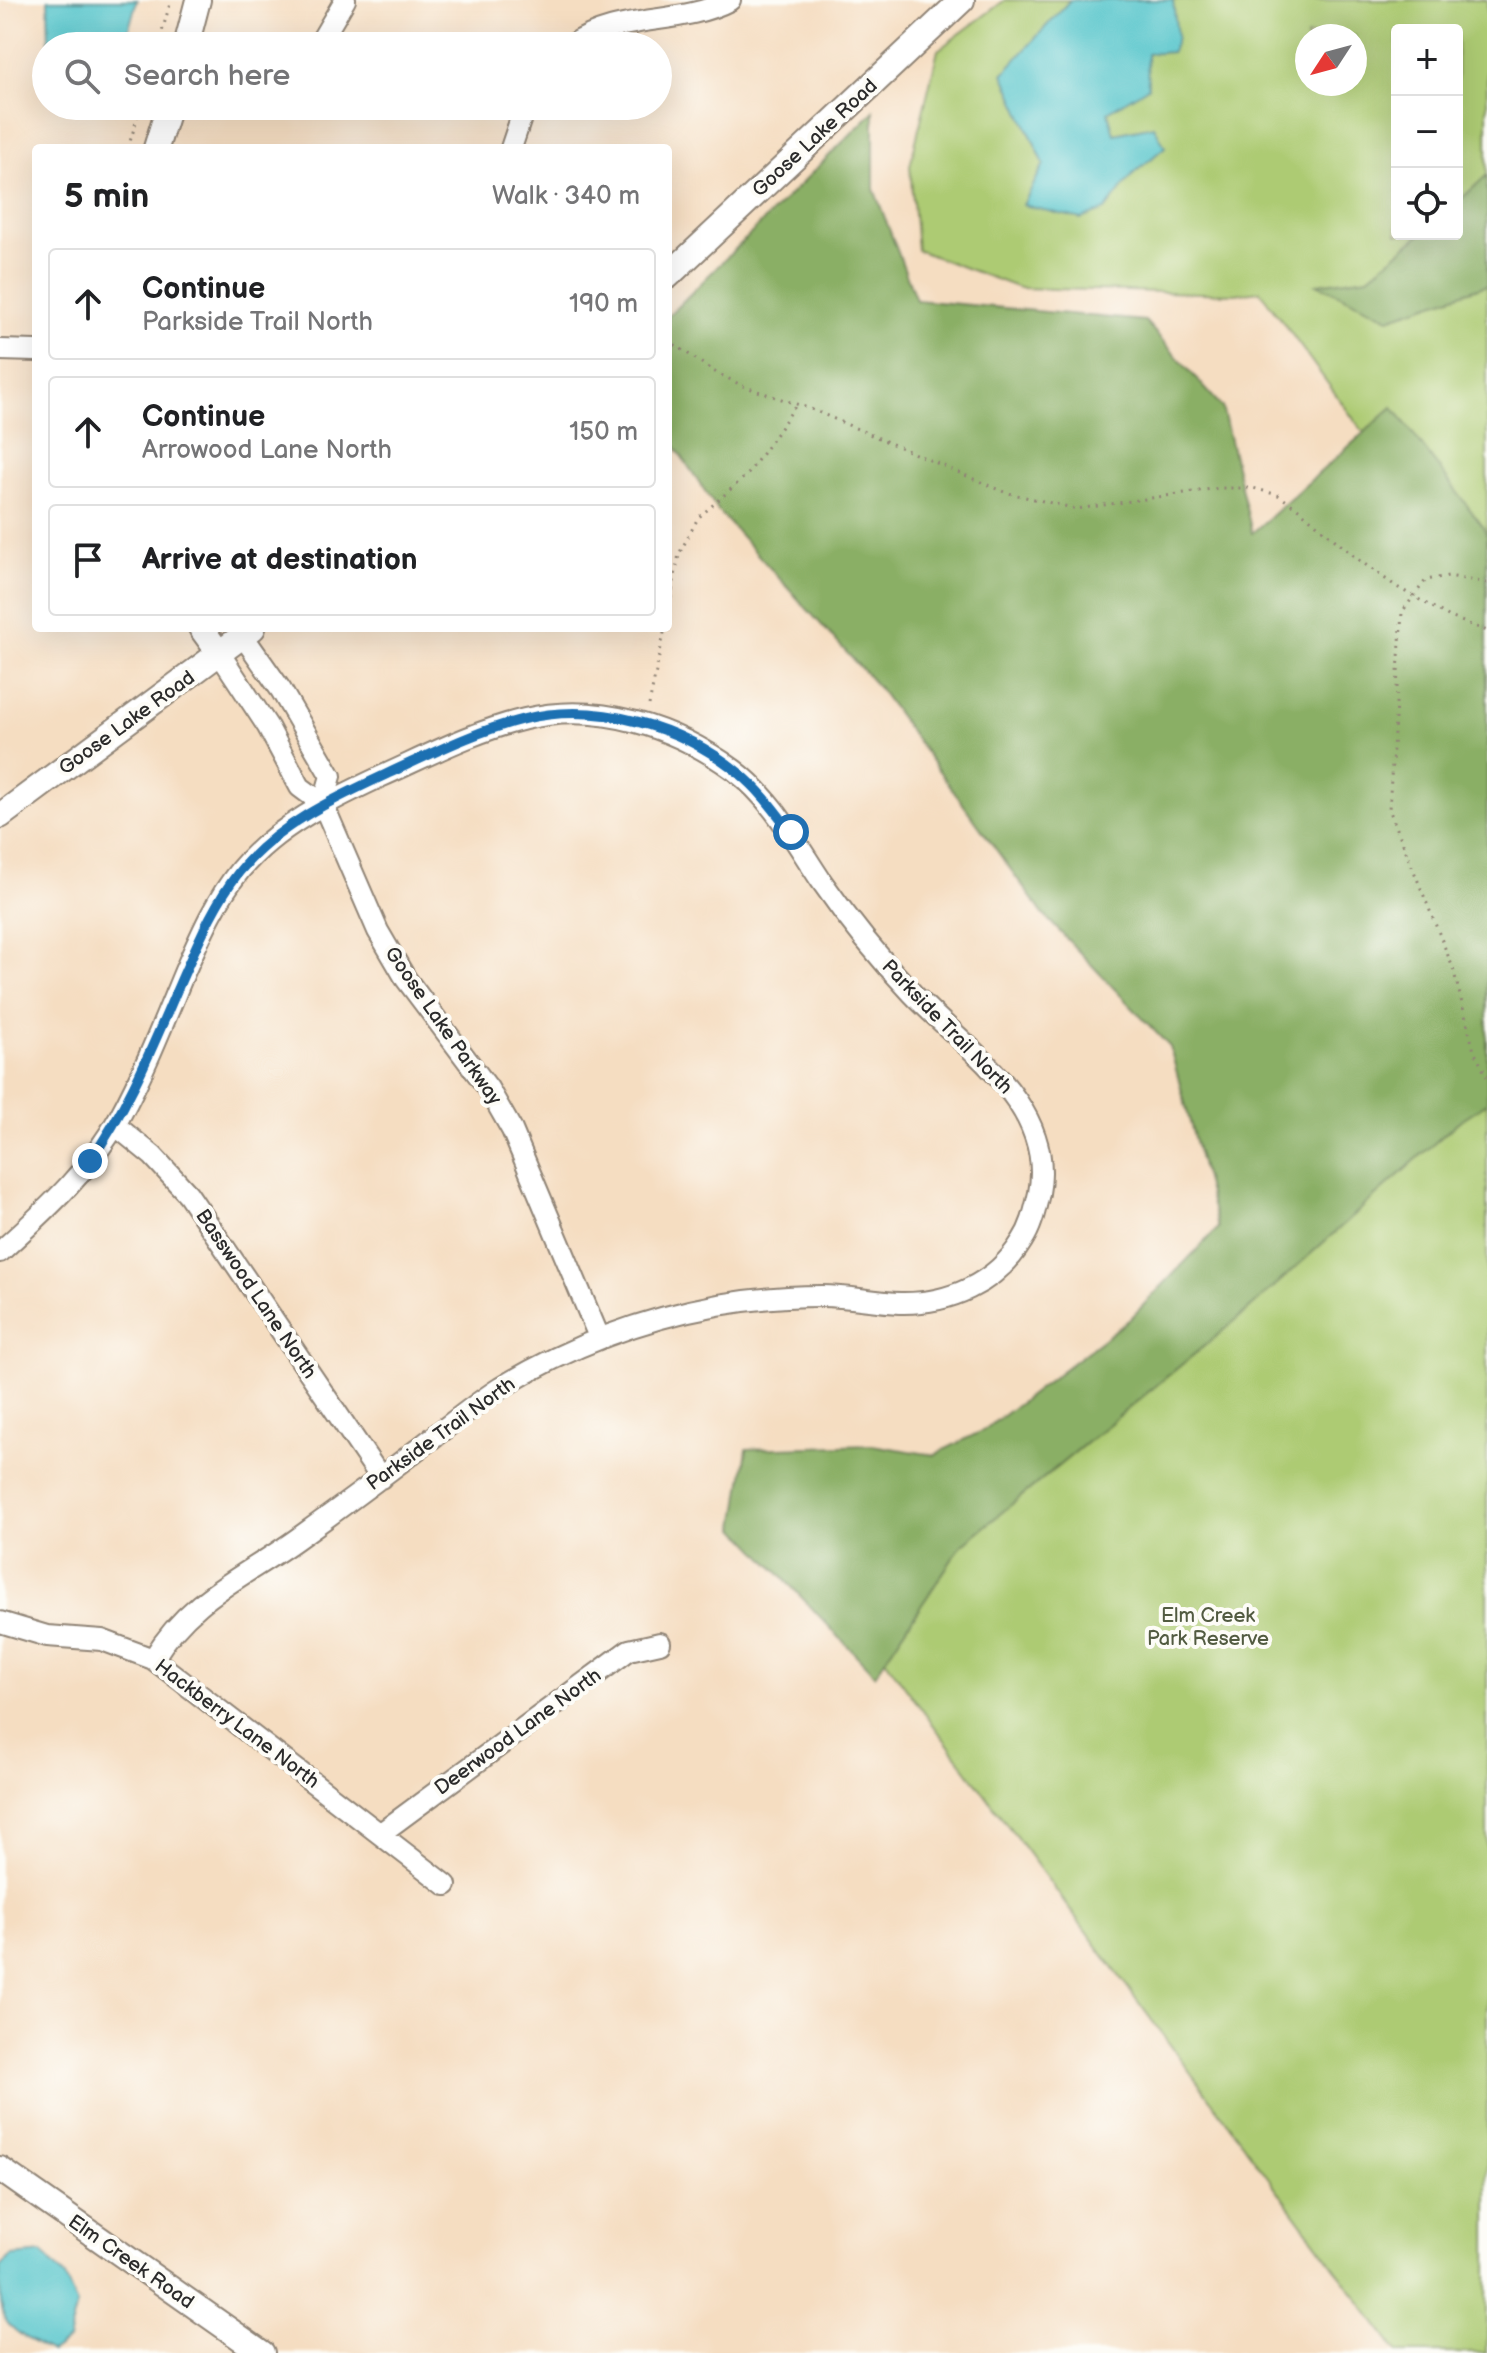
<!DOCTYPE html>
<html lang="en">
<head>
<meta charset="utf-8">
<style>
  body { margin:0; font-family:"Balsamiq Sans",sans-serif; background:#f6f6f6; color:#202124 }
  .controls { position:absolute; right:24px; top:24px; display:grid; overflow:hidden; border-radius:8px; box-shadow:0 8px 32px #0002 }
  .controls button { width:72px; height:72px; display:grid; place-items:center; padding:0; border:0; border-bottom:2px solid #e0e0e0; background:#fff; color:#202124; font:40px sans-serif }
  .compass { position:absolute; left:1295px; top:24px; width:72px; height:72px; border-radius:50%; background:#fff; box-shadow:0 8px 32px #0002; rotate:234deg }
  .stop { position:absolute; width:24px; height:24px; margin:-18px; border:6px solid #1f6fb2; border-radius:50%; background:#fff }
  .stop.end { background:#1f6fb2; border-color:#fff; box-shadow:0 2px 8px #0008 }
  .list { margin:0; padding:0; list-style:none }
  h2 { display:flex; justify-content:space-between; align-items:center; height:104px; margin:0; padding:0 32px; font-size:34px }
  h2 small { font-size:26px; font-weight:400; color:#757577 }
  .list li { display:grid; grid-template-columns:52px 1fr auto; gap:24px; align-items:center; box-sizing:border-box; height:112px; margin:0 16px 16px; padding:0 16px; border:2px solid #e0e0e0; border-radius:8px }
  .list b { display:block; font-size:30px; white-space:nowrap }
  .list p { margin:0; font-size:26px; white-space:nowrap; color:#757577 }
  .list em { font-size:26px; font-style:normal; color:#757577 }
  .icon { flex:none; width:44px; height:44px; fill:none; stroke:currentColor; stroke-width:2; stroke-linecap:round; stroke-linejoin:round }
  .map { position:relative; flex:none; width:1487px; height:2353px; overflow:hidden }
  .search { position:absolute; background:#fff; box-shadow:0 8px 32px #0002; left:32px; top:32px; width:640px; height:88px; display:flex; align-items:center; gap:20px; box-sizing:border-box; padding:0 28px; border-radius:44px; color:#757577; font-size:30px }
  .panel { position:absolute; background:#fff; box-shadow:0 8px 32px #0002; left:32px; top:144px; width:640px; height:488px; border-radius:8px }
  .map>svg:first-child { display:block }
</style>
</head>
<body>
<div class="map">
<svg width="1487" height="2353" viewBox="0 0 1487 2353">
  <rect width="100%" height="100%" fill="#fdfcf7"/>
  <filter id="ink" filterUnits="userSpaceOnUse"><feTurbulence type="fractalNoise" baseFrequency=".0125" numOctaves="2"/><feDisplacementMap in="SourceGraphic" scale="16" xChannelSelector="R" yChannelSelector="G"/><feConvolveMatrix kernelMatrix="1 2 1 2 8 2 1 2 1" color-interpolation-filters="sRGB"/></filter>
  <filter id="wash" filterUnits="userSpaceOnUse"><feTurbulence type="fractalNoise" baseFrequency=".006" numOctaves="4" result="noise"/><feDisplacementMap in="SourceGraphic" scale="32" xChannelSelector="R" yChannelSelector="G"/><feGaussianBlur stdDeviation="1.8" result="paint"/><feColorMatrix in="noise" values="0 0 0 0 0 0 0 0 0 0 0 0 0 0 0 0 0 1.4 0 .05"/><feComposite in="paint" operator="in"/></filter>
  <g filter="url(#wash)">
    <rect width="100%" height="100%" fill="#f5ddc1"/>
    <path fill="#adcb73" stroke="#6c7b4f" stroke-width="2" fill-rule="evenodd" d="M1005,0H1487V601L1260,291L1235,294L1019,288L917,250L910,166L938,50ZM1397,30H1457V234H1397ZM1307,36H1355V84H1307Z
      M1487,1074V2353H1398L827,1581Z"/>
    <path fill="#8aaf65" stroke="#5a6d48" stroke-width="2" d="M874,111V189L916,300L1145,321L1222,407L1252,533L1393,407L1484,528L1487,536V1103L1458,1122L1248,1310L961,1546L875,1675L735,1527L747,1449L872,1445L934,1455L984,1430L1130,1319L1218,1228L1170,1047L1043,914L878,687L719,512L668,436V316Z
      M1487,175V285L1389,318L1317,284L1368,277L1421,234H1457V203Z"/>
    <path fill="#58c6cc" stroke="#42787c" stroke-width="2" d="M48,0H137L124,46H49Z
      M1070,0H1173L1177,37L1172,52L1147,54L1148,87L1108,112L1114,134L1154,126L1165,147L1133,174L1105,210L1081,219L1023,205L1044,164L1003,74Z
      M42,2253L65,2277L77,2305L68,2340L51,2352C1,2325 0,2324 0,2267L12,2256Z"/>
  </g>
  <g filter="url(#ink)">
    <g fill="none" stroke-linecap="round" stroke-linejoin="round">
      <g stroke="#908476" stroke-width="24">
        <path id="minor" d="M318,46L345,0
          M571,46C617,13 680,26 730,0
          M511,148L525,106
          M0,350L36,351
          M243,636L281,690L331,776L323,804
          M220,654L268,727L300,787L323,804L378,931L406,979L488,1088L512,1130L599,1337
          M115,1125L153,1156L188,1194L381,1478
          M0,1252C45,1211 91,1170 120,1116C145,1070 164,1021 184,973C200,937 215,901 240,870C277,826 329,801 380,777C427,756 474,731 525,719C598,701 675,727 734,770C773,799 795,842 822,882C849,921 879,958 912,993C964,1048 1056,1105 1039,1193C1035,1210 1032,1226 1022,1241C996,1284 948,1304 900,1303C874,1302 849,1296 822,1296C788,1296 752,1299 718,1305C641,1319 568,1347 500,1388C475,1404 451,1424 427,1442C386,1474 344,1505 301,1536C244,1578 192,1595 153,1659
          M0,1622L47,1636L102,1640L153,1659L446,1885
          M381,1833L629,1650L660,1643"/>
      </g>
      <g stroke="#908476" stroke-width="28">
        <path id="tertiary" d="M186,46L198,0
          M156,148L169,106
          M668,276L962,0
          M201,628L220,654
          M0,816L253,628
          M0,2169L262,2353"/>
      </g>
      <path stroke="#908476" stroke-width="3" stroke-dasharray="2 6" stroke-linecap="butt" d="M158,46L171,0
        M128,148L141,106
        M668,340L713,371L743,386L811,409L1004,492L1077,509L1219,488H1253L1278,495L1300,510L1356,558L1397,587L1450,617L1487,631
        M1487,583L1448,576L1426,580L1402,612L1389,809L1453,968L1474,1051L1487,1077
        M668,614L679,554L698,518L748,474L796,405
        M649,705L665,628"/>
      <use href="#minor" stroke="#fff" stroke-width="20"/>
      <use href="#tertiary" stroke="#fff" stroke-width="24"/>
    </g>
  </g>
  <g fill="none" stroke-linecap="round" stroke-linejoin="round" filter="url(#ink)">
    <path stroke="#1f6fb2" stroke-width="10" d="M90,1161C129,1106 153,1045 180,983C197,945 213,905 239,872C278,824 335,798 389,773C433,753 476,731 524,719C597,701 682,726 739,773C760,790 775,811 791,832"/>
  </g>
  <g text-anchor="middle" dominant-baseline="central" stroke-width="8" stroke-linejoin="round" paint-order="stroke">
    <g font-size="20" fill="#2b2b2b" stroke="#fdfcf7">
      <text transform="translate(815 138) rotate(-43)">Goose Lake Road</text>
      <text transform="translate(127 723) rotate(-36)">Goose Lake Road</text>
      <text transform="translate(443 1026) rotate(55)">Goose Lake Parkway</text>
      <text transform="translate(947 1027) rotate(46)">Parkside Trail North</text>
      <text transform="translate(256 1294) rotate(56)">Basswood Lane North</text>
      <text transform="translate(441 1434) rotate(-36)">Parkside Trail North</text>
      <text transform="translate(237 1724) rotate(37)">Hackberry Lane North</text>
      <text transform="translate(518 1732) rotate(-36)">Deerwood Lane North</text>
      <text transform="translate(131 2262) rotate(35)">Elm Creek Road</text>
    </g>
    <g font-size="20" fill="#525b41" stroke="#fdfcf7">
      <text x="1208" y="1616">Elm Creek<tspan x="1208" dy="23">Park Reserve</tspan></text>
    </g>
  </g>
</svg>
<div class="controls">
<button>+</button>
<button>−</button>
<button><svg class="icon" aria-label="locate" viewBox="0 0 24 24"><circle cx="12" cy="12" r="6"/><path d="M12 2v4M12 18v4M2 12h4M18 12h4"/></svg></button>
</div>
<svg class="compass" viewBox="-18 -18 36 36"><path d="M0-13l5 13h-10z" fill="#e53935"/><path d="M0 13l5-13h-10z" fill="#757577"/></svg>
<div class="stop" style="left:791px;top:832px"></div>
<div class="stop end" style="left:90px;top:1161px"></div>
<div class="search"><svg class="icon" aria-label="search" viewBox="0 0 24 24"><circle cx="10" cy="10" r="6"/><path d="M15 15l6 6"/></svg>Search here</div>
<section class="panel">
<h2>5 min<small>Walk · 340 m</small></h2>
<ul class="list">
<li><svg class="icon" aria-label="ahead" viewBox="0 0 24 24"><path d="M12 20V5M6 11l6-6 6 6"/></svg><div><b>Continue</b><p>Parkside Trail North</p></div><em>190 m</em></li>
<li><svg class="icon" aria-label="ahead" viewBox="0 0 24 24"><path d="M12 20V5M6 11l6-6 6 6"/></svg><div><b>Continue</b><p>Arrowood Lane North</p></div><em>150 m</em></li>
<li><svg class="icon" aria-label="arrive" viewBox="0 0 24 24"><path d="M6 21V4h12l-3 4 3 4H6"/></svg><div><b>Arrive at destination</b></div></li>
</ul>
</section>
</div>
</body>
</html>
